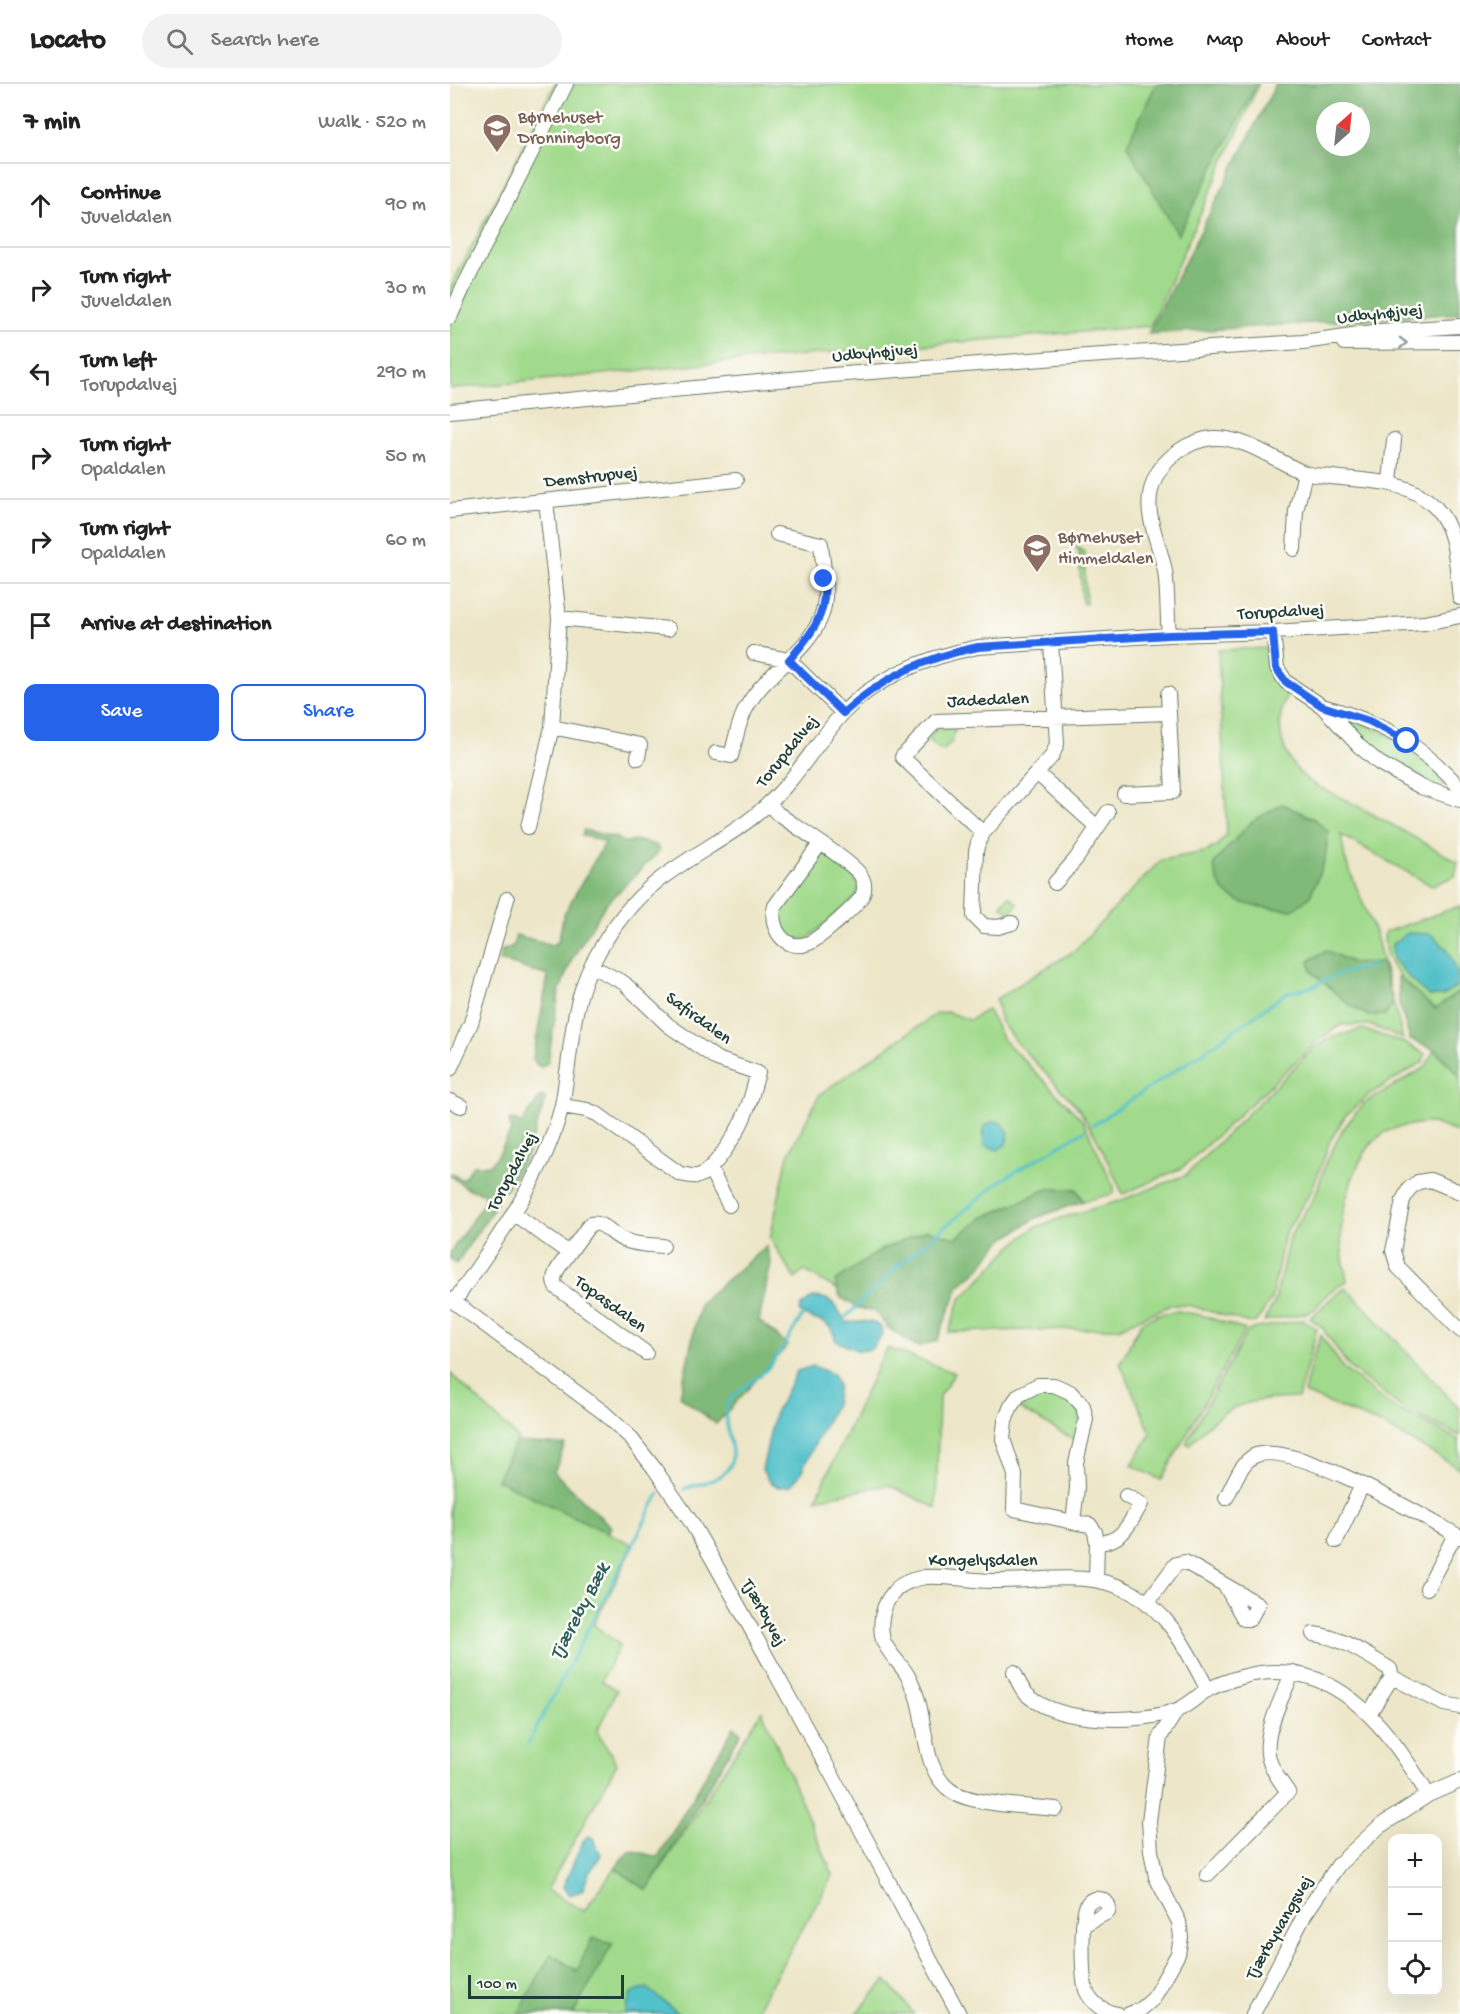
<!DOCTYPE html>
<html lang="en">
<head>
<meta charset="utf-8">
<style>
  body { margin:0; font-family:"Gochi Hand",sans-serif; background:#f2f2f2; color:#222 }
  .controls { position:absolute; right:18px; bottom:18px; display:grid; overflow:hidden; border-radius:12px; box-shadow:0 6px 24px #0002 }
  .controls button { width:54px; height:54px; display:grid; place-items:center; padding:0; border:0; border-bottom:2px solid #e0e0e0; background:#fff; color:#222; font:30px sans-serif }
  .compass { position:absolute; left:866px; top:18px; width:54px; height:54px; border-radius:50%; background:#fff; box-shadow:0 6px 24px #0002; rotate:27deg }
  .scale { position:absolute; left:18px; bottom:15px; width:156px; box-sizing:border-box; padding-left:6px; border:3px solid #1f3d34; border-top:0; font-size:16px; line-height:21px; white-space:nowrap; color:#1f3d34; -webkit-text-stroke:4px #fdfcf7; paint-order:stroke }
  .stop { position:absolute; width:18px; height:18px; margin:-14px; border:4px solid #2563eb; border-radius:50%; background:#fff }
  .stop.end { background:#2563eb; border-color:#fff; box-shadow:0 2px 6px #0008 }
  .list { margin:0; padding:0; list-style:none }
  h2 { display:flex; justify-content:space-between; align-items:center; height:78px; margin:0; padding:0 24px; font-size:26px }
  h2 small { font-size:20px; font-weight:400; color:#767676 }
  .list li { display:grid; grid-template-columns:39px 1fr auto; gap:18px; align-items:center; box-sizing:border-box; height:84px; padding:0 24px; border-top:2px solid #e0e0e0 }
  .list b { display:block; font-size:22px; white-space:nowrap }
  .list p { margin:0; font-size:20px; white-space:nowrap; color:#767676 }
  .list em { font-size:20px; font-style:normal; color:#767676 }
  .actions { display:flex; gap:12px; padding:18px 24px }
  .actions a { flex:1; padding:14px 0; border:2px solid #2563eb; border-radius:12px; text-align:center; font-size:21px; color:#2563eb }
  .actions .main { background:#2563eb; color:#fff }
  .icon { flex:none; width:33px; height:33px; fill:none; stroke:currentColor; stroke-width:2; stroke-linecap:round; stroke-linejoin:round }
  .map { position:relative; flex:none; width:1010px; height:1930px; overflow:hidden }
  header { display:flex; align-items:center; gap:36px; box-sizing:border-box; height:84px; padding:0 30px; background:#fff; border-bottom:2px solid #e0e0e0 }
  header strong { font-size:28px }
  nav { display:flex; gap:33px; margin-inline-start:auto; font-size:21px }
  .search { width:420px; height:54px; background:#f2f2f2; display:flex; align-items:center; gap:15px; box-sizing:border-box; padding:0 21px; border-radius:33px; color:#767676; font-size:22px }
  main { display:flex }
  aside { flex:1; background:#fff }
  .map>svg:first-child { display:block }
</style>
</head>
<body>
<header>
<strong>Locato</strong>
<div class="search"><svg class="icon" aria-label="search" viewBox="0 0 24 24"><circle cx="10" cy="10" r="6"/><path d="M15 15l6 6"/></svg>Search here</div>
<nav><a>Home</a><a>Map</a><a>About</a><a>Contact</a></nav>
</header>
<main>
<aside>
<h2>7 min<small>Walk · 520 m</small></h2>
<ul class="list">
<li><svg class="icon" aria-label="ahead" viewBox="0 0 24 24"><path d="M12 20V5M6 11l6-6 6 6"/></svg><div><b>Continue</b><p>Juveldalen</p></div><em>90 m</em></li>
<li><svg class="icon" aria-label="right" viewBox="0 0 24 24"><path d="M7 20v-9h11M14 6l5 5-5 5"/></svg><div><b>Turn right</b><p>Juveldalen</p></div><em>30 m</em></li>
<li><svg class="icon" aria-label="left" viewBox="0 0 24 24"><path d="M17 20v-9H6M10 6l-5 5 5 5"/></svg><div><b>Turn left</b><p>Torupdalvej</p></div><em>290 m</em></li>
<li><svg class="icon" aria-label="right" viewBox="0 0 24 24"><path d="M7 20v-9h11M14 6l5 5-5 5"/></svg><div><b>Turn right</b><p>Opaldalen</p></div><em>50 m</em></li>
<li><svg class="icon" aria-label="right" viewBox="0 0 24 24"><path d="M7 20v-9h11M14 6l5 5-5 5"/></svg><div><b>Turn right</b><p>Opaldalen</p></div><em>60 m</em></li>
<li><svg class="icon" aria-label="arrive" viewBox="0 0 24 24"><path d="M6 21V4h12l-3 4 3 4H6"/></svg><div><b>Arrive at destination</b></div></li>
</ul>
<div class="actions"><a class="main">Save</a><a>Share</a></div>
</aside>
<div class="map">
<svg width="1010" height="1930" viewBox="0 0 1010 1930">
  <rect width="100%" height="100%" fill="#fdfcf7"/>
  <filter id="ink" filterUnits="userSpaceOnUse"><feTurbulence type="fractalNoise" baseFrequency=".0167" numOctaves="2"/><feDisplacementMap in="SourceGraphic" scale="12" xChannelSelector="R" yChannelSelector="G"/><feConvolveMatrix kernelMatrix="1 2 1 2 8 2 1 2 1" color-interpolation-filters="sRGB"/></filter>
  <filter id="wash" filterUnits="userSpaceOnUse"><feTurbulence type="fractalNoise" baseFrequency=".008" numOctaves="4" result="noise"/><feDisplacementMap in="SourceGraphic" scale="24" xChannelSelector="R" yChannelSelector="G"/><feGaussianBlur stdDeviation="1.35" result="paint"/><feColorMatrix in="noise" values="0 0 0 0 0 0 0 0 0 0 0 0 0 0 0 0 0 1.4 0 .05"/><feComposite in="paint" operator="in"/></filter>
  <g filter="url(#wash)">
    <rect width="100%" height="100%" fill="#ede6c8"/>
    <path fill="#a1da8c" stroke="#608c60" stroke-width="1.5" d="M105,0H809L700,242L307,275L0,305V205Z
      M625,461L634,468L636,520L632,519L629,467Z
      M819,564L839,608C823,634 830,668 850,689C862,702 879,707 894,715C933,735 970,757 1008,778L1005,792L982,802L891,751L895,775L926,851L953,955L920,941H891L872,953L732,1084L673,1110L646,1053L629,1025L565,957L551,938L546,915L624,867L711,776L755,768L767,762L777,750L768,566Z
      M904,635L945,654L997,697L990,706L952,690L897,646Z
      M506,644L503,651L502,658L494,666H490L478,655L487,645Z
      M375,769L402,787L409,804L406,813L357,855H341L327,837L328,828L368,770Z
      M559,812L568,820L560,829L551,821Z
      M1010,822V923L985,925C962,904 929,883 935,848Z
      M538,925L552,954L633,1037L664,1103L663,1110L633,1117L626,1105L532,1134L506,1155L406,1217L354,1186L345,1195L320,1154L338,1071L370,1010L486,930L497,928L520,936Z
      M912,945L954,959L975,970L973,978L920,1010L895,1032L880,1057L862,1106L835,1149L821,1216L807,1237L800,1239L738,1221H721L668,1244L499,1248L510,1216L561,1163L584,1144L608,1135L672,1116L736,1091L864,964L883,953Z
      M984,965L1010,992V1049C1000,1046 989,1040 979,1039C969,1039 943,1043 934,1049C906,1066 890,1124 891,1156C891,1169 895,1183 897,1197L879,1208L865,1225L858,1229L814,1237L825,1217L839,1154L866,1110L876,1078L893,1045L914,1019L976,983Z
      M897,1204L1010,1325V1352L955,1326L899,1283L872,1243L860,1234C875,1223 880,1211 897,1204Z
      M728,1227L751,1231L795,1246L711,1396L682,1381L701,1349L670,1279L691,1239L709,1230Z
      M853,1236L867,1245L848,1314C797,1315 772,1320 740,1361L736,1359L797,1248L803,1245Z
      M871,1251L894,1285L929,1313L950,1327L1009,1356L1010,1385L935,1342L854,1309L861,1279Z
      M438,1264L505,1289L489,1312L486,1424L438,1401L366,1415L428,1281Z
      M0,1289L68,1354L47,1396L184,1461L144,1541L170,1561L151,1597L167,1606L147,1647L167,1680L97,1806L134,1827L165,1784L197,1806L312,1627L383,1791L304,1930H0Z
      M596,1304L614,1310L611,1316L615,1318L618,1313C634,1323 630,1341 628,1358L565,1322L572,1315Z
      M436,1896L464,1930H406Z"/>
    <path fill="#80ba78" stroke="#507c56" stroke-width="1.5" fill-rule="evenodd" d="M706,0H807L728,151L677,61Z
      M826,0H1010V229L698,250ZM875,27H911V63H875Z
      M832,720L864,735L878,747L875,775L860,813L842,826C807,823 766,823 764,779L797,742L806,735Z
      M134,746L167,754L172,758H179L184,756L206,761L210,767L155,821L122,875L109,908L98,978L91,983L86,980L83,974L98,892L49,876L51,867L63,862L66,851L102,861L108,858L114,830L155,758L132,751Z
      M876,866L903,879H932L943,920L935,931L918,932L898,920L862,888L859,877Z
      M948,892L985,925L1010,907V992L984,965L960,956L949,920Z
      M91,1012L96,1014L78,1069L56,1106L52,1108L45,1104L39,1111L47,1119L6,1180L0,1174V1169L34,1118V1109L18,1105L0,1091L1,1089L10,1095L15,1094L23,1081H40L48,1071L61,1047L59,1037L63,1035L71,1040Z
      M597,1105H626L633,1117L586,1134L550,1158L528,1186L509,1202L487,1257L468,1263L438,1244L425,1227L410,1225L390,1213L385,1197L431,1166L477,1146L506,1154L532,1134Z
      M316,1162L321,1179L309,1237L338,1261L266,1340L230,1312L250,1219Z
      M66,1358L115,1361L104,1388L161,1443L158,1449L47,1396Z
      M284,1643L291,1649L197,1806L165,1784C182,1759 183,1768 208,1773Z
      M142,1854L163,1859L123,1930H68L101,1870L127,1887Z"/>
    <path fill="#53c1ca" stroke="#397f7f" stroke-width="1.5" d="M958,849L981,850L997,865L1007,887V902L993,912H979L961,896L943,874L942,860Z
      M543,1037L551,1039L559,1048L556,1060L548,1066L534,1061V1043Z
      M363,1213C386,1214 384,1222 396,1238C409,1240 418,1233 431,1243L432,1251L420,1266H406L386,1257C378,1230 367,1242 350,1228L351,1222Z
      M363,1282L383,1290L388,1302L385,1320L349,1392L340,1402L328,1403L320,1398L312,1386L324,1331L347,1287Z
      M138,1752L143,1754L151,1771L139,1789L132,1807L119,1811L113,1803L133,1757Z
      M197,1904L229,1930H175L181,1909Z"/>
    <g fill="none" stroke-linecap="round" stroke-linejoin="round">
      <path stroke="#53c1ca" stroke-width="3" d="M643,1041L765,960L836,909L862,903L885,891L923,882
        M394,1235L444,1185L550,1097L634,1047
        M234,1405C246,1400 261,1399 272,1391C297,1373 266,1340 279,1318C286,1306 304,1298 314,1288C328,1276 342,1247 353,1231
        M78,1660L209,1410"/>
    </g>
  </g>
  <g filter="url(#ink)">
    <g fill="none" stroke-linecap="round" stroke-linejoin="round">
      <g stroke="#677868" stroke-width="16">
        <path id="minor" d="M0,233L13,204L116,0
          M894,259L1010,258
          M0,327L382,291L607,274L853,258L931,247L1010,242
          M940,398L944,356
          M0,427L286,396
          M844,465L846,427L855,389
          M109,534L218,545
          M823,548L827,584L836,598L872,622L909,662L929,679L971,703L1010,716
          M719,551C717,530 718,508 715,487C709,455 690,427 705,394C715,373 740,356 763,354C794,352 824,376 852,388C859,391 867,391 874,392C914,398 956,393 985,423C1008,446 1006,485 1010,514
          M304,569L339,576L393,629
          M718,610L719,629
          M872,622C930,638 970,659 1010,704
          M102,643L190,661L188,674
          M266,669L281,672C286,654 289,635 299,619C319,586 359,568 372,530C379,507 373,483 371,460L327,450
          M587,689L647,743
          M319,720L327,729C343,741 404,779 411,792C414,797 415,804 413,810C410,819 369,855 359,859C335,869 318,843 325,822L370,760
          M78,743L102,643L109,534L96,417
          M533,749L452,673L486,637L719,629L723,708L674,710
          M605,799L626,775L658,728
          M562,839L548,843L534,842L524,832L526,767L528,759L533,749L602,672L607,660L601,558
          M0,985L21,939L57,815
          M0,1017L11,1022
          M112,1022L137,1026L147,1030L230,1090C236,1091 241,1093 248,1092C266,1086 291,1043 297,1025C302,1013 304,1001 308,989L267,975L218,941L174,899L141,882
          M260,1085L279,1121
          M1010,1108L980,1096L968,1098L959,1105L953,1116L943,1167L948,1183L1010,1246
          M63,1129L119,1169C113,1179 99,1191 106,1203L196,1269
          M119,1169L140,1140C155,1137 161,1151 174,1156C185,1161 201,1161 213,1162
          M0,1215L153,1328L179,1352L204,1384L241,1438L263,1476L383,1693L509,1930
          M4,1218C45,1157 92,1097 111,1025C114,1014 115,1001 117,989C122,952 125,914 142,880C159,847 180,818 209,796C244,769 285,751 317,721C346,695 366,659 392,630C427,592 478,573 528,563L719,551L823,548L975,539L1010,532
          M776,1414C783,1402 790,1379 804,1372C841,1354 974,1433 1010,1453
          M623,1438L564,1425L565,1391L553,1355L555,1337L561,1322L569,1311L588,1301H604L620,1308L633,1322L636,1335L626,1379L627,1404L623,1438L640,1441L645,1448L647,1459L646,1496
          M886,1457L912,1401
          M647,1459C673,1458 679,1440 691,1420L676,1412
          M977,1504L1005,1451
          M697,1519L726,1480L735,1478L808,1520L800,1535H794L775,1501
          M863,1550C892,1553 915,1570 940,1585L942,1593L994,1620L1010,1623
          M564,1588C568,1597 572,1608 581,1614C613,1639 689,1640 727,1626C738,1622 747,1612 757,1606C767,1601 780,1596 791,1593C881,1568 938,1642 978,1711
          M919,1630L942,1593
          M606,1725C579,1722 520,1721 500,1706C472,1685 477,1640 466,1610C463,1603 460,1595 456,1589C449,1578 438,1569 433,1556C429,1541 432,1521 443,1509C449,1500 464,1495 475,1493C497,1491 520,1497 542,1497C589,1498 638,1485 681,1508C722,1531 737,1567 758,1606
          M757,1791L838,1708C831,1698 822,1687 819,1675C812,1650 833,1612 843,1588
          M633,1841L658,1828C662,1816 646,1810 638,1819C630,1829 632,1894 636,1906C641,1919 655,1929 668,1930
          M679,1930L690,1926L703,1915L728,1870L731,1853L729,1838L706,1793L701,1767L699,1737L710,1653L727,1626
          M803,1930L855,1830L889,1780L930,1742L978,1711L1010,1697"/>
      </g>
      <use href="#minor" stroke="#fff" stroke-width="14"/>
    </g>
    <defs><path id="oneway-chevron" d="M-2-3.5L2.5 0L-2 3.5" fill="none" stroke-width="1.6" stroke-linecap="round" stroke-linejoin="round" transform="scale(1.5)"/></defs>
    <use stroke="#8f9e9a" href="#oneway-chevron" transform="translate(953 259) rotate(-1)"/>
  </g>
  <g fill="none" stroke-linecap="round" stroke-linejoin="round" filter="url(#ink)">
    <path stroke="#2563eb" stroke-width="8" d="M374,495C378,530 361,551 339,576L393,629C434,592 474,574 528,563L719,551L823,548L826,584L836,598L872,622L919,637L957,657"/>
  </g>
  <defs>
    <g id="school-pin" transform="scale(1.5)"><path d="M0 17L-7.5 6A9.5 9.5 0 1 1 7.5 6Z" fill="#8d6e63" stroke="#fdfcf7"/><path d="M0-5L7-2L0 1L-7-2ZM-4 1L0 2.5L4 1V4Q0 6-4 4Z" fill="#fff"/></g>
  </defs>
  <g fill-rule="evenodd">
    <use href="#school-pin" x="47" y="44"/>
    <use href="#school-pin" x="587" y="464"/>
  </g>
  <g text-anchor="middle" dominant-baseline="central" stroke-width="5" stroke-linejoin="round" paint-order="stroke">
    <g font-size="18" fill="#785e54" stroke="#fdfcf7" text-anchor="start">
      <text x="68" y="34">Børnehuset<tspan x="68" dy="21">Dronningborg</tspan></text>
      <text x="608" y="454">Børnehuset<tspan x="608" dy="21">Himmeldalen</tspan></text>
    </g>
    <g font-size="18" fill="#1f3d34" stroke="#fdfcf7">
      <text transform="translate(930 231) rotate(-6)">Udbyhøjvej</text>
      <text transform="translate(425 270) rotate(-5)">Udbyhøjvej</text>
      <text transform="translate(141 394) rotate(-6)">Demstrupvej</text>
      <text transform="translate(831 529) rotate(-3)">Torupdalvej</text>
      <text transform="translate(538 617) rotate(-2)">Jadedalen</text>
      <text transform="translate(338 668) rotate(-51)">Torupdalvej</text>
      <text transform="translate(248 935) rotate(36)">Safirdalen</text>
      <text transform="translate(63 1088) rotate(-62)">Torupdalvej</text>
      <text transform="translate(160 1221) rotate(36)">Topasdalen</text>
      <text x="533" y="1477">Kongelysdalen</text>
      <text transform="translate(313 1529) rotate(61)">Tjærbyvej</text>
      <text transform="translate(830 1844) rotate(-60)">Tjærbyvangsvej</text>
    </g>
    <g font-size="20" font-style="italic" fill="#2c5e5a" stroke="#fdfcf7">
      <text transform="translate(131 1528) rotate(-62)">Tjæreby Bæk</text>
    </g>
  </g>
</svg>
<div class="controls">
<button>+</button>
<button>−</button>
<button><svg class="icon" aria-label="locate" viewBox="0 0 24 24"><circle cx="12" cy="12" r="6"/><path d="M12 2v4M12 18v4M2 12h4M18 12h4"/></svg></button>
</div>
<svg class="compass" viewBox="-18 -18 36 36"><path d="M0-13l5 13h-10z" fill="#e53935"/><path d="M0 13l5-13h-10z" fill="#767676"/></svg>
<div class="scale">100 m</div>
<div class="stop" style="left:957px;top:657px"></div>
<div class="stop end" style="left:374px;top:495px"></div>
</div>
</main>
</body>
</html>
